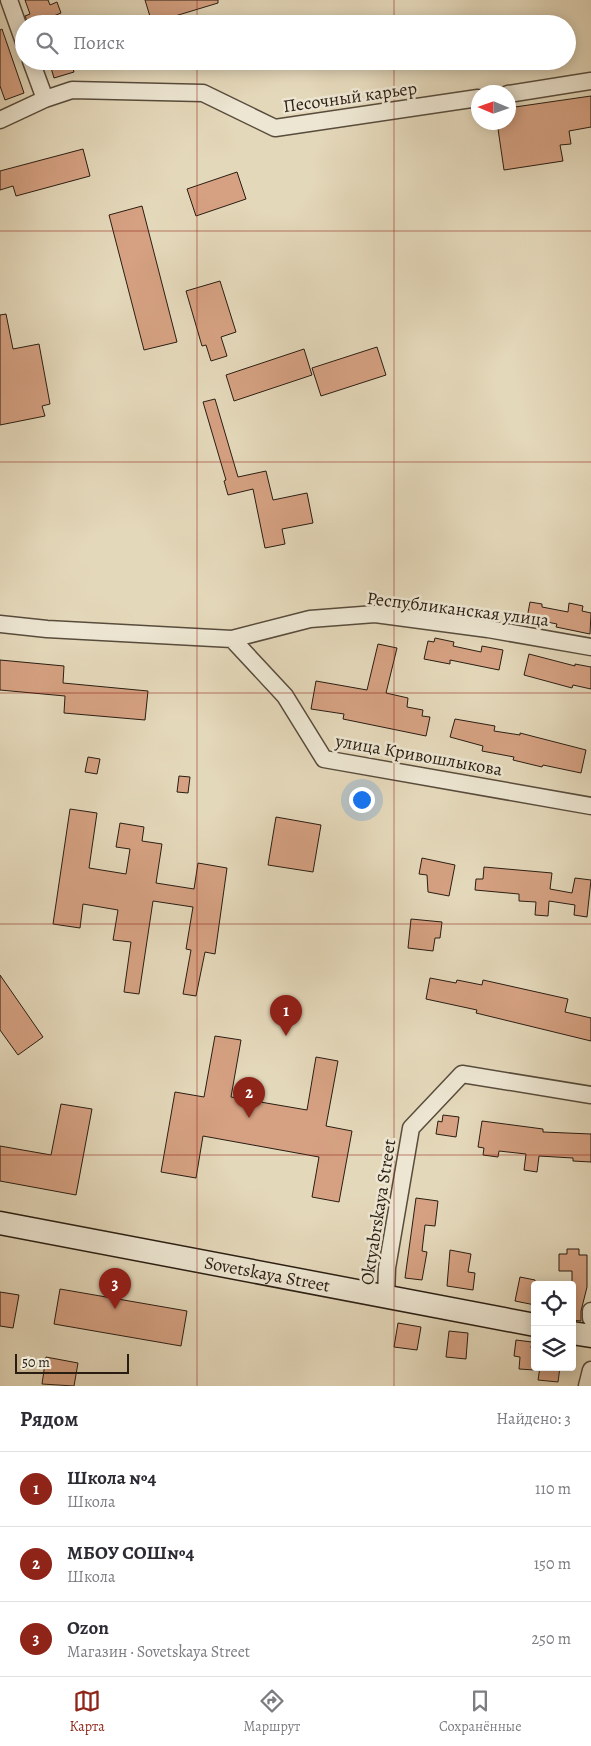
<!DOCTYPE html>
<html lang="ru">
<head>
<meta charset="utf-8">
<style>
  body { margin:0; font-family:Alegreya,serif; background:#f7f7f7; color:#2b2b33 }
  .controls { position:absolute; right:15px; bottom:15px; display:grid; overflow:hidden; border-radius:5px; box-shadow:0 2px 12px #0003 }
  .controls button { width:45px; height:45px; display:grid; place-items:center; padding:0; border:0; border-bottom:1px solid #e1e1e2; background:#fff; color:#2b2b33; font:25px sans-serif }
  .compass { position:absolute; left:471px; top:85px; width:45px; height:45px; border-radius:50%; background:#fff; box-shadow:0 2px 12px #0003; rotate:272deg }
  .scale { position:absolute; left:15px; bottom:12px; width:114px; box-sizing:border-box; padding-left:5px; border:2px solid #291d12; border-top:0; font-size:14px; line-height:18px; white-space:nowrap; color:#291d12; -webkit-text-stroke:4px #ede6d2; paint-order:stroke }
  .you { position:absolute; left:361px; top:799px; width:18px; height:18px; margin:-12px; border:4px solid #fff; border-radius:50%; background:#1a73e8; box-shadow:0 0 0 8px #1a73e833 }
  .badge { display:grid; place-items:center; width:32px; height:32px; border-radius:50%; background:#8f2418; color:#fff; font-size:16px; font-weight:700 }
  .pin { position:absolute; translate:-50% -41px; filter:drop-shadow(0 1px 2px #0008) }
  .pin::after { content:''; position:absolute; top:26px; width:18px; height:15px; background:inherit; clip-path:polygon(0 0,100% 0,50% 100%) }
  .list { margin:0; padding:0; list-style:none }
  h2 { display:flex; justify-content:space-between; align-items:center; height:65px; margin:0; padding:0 20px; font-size:21px }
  h2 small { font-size:16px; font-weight:400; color:#7c7c81 }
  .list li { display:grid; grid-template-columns:32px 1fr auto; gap:15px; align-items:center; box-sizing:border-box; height:75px; padding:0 20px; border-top:1px solid #e1e1e2 }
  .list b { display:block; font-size:19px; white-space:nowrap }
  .list p { margin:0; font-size:16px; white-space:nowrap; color:#7c7c81 }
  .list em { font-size:16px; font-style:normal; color:#7c7c81 }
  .icon { flex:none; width:28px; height:28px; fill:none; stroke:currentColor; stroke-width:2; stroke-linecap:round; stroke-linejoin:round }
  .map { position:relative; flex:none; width:591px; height:1386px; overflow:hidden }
  .search { position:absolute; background:#fff; box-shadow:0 2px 12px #0003; left:15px; right:15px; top:15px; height:55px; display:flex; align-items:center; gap:12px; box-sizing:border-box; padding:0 18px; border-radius:28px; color:#7c7c81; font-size:19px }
  .sheet { height:290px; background:#fff }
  nav { display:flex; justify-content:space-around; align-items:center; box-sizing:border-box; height:70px; border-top:1px solid #e1e1e2; background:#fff; font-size:14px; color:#7c7c81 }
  nav a { display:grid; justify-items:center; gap:2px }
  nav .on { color:#8f2418 }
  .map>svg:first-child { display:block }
</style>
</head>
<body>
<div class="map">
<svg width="591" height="1386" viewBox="0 0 591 1386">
  <rect width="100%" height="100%" fill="#e4d8ba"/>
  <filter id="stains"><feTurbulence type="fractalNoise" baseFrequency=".004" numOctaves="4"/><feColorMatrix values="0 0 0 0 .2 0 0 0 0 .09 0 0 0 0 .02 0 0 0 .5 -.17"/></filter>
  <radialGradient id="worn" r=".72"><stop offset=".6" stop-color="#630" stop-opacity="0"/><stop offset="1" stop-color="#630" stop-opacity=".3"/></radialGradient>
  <path fill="#d5a182" stroke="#291d12" d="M25,0H48L50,5L57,2L61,13L34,24H28L25,16L30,14Z
    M145,0H218V3L152,23Z
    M2,29L24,93L5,100L0,86V30Z
    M49,61H71L74,72L54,78Z
    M591,96V127L569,131L571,144L560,145L563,161L504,170L497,122H508V108Z
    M83,149L90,176L16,196L13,186L0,190V171Z
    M237,172L246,199L196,216L187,189Z
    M142,206L177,342L144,350L109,215Z
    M220,281L236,332L221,337L227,356L211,361L206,345L202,346L186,291Z
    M6,314L13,349L39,344L50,404L42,406L45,416L0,425V315Z
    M377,347L386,375L321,396L312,368Z
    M304,349L312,375L234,401L226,375Z
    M215,399L238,477L266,471L273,500L307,493L313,523L282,529L285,544L265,548L253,489L228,495L224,481L226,480L203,402Z
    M530,602L542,604V607L568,612L569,603L583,606L582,611L591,613L590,634L556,627L557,624L527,618Z
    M435,638L454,642L453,646L481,652L482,646L503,650L499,670L450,660V664L424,659L428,641L434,642Z
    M378,644L397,648L386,693L408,698L407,707L423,710L422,716L430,717L426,736L343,719L344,714L311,709L316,681L367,690Z
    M529,654L575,666V664L591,667V689L573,685L572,688L524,675Z
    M0,660L64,666L63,683L148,691L145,720L64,713L65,696L0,690Z
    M455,719L495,726L494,731L520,735V733L586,750L581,773L543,765L542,767L513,760L514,757L482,751L483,746L450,737Z
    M88,757L100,759L97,774L85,772Z
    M179,776L190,777L188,793L177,792Z
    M70,809L97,813L89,868L126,874L130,849L116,847L120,823L144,827L142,841L162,844L156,883L194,889L198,863L227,868L215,954L205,952L196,996L183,994L191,950L186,949L193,907L153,901L139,994L124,992L131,942L113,940L118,910L83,904L80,928L53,924Z
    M276,817L321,825L313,872L268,865Z
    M422,858L455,865L449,896L428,892L427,875L419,874Z
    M484,867L552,873L550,889L572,893L575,878L591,880L587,917L574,915L575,905L549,901L548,916L535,915L536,902L519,901V894L475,890L476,879H483Z
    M411,919L442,922L440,938H435L433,951L408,948Z
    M0,975L43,1037L18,1055L0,1030Z
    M430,978L456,983L457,980L482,985L483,980L568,999L565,1012L591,1018V1041L476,1013L477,1010L426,999Z
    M215,1036L241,1040L231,1097L307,1110L316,1057L338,1061L326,1126L352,1131L339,1202L312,1197L319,1157L203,1136L196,1178L161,1172L175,1092L204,1097Z
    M61,1104L92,1109L76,1195L0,1181V1146L51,1155Z
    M443,1115L459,1117L456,1137L436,1134L438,1121L442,1122Z
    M482,1121L543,1129V1132L591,1134V1162L573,1161V1158L539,1156L537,1172L524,1170L526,1154L499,1151L498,1157L483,1155L484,1148L478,1147Z
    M416,1198L438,1201L435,1226L425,1225L422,1251L427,1252L422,1280L405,1278Z
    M567,1249H579V1255H587V1287L581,1311V1321L572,1320V1271H559V1254H567Z
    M450,1250L471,1254L468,1272L475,1273L473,1290L447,1286Z
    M520,1277L535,1280V1305L515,1301Z
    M60,1289L187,1311L181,1346L54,1324Z
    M0,1292L19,1295L13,1328L0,1326Z
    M398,1323L421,1327L417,1350L394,1347Z
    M449,1331L468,1333L466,1359L446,1357Z
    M516,1340L532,1342L531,1348H535V1370L519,1369L520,1357L514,1356Z
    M46,1357L78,1363L74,1386L42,1384Z
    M540,1367H560L558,1382L538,1380Z"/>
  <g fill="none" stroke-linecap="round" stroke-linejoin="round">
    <g stroke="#584c3c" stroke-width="19">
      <path id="street" d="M9,0L24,42
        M31,61L45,99
        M508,94L591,81
        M0,120L45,99L72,90L203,93L275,128L478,98
        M0,624L47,629L232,639L285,696L324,759L591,806
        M232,639L310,619L375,614L488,629L591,647
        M386,1297L387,1268L411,1128L462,1074L591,1095
        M591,1311V1318
        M587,1386L591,1370"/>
    </g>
    <g stroke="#291d12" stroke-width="25">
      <g id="secondary">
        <path id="s1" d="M0,1223L535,1325"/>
        <path d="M572,1333L591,1336"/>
      </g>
    </g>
    <use href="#street" stroke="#ede6d2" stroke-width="16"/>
    <use href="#secondary" stroke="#ede6d2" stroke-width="22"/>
  </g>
  <path fill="none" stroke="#8f2418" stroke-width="1" stroke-opacity="0.55" d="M197,0V24M394,0V24M197,61V1386M394,61V1386M0,231H591M0,462H591M0,693H591M0,924H591M0,1155H591"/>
  <g text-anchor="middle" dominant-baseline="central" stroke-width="5" stroke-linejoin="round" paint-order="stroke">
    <g font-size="18" fill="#291d12" stroke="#ede6d2">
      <text transform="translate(350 97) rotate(-8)">Песочный карьер</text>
      <text transform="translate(458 609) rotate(7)">Республиканская улица</text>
      <text transform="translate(419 755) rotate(10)">улица Кривошлыкова</text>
      <text transform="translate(378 1212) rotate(-81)">Oktyabrskaya Street</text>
      <text stroke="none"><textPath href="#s1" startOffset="272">Sovetskaya Street</textPath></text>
    </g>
  </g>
  <rect width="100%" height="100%" filter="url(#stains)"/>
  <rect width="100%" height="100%" fill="url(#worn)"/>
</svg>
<div class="controls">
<button><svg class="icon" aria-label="locate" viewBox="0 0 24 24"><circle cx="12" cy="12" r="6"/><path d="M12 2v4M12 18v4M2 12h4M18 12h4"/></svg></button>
<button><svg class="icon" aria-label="layers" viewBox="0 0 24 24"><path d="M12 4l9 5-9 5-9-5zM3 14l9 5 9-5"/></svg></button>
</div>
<svg class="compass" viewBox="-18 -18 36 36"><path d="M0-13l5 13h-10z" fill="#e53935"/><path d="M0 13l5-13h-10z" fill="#7c7c81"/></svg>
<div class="scale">50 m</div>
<div class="you"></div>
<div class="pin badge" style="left:286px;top:1036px">1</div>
<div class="pin badge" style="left:249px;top:1118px">2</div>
<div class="pin badge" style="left:115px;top:1309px">3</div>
<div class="search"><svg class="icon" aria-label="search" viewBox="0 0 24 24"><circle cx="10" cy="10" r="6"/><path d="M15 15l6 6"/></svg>Поиск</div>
</div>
<section class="sheet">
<h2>Рядом<small>Найдено: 3</small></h2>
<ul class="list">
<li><span class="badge">1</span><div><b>Школа №4</b><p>Школа</p></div><em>110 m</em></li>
<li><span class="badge">2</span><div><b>МБОУ СОШ№4</b><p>Школа</p></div><em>150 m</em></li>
<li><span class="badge">3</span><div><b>Ozon</b><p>Магазин · Sovetskaya Street</p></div><em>250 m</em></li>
</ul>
</section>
<nav>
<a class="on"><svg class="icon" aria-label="map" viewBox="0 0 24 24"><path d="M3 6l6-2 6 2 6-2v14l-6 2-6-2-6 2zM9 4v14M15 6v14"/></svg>Карта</a>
<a><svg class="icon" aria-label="directions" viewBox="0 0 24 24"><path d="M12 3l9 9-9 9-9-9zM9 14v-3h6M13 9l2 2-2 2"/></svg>Маршрут</a>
<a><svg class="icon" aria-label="saved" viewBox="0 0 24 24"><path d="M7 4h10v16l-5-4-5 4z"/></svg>Сохранённые</a>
</nav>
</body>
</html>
